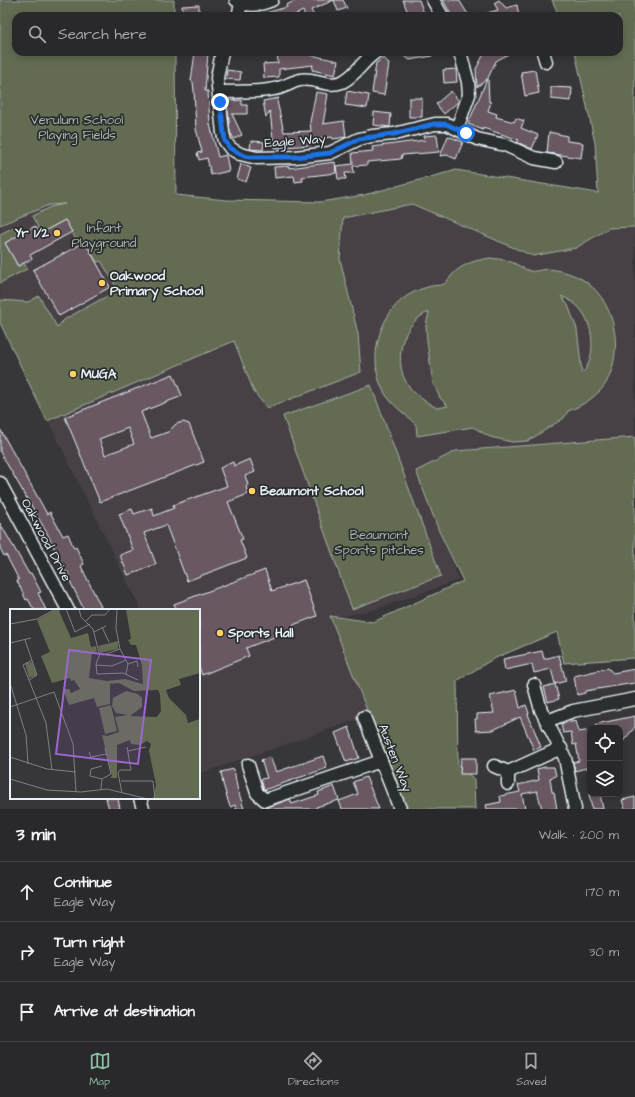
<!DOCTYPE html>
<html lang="en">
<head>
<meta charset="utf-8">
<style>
  body { margin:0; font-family:"Architects Daughter",sans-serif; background:#313032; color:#f1f3f6 }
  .controls { position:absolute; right:12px; bottom:12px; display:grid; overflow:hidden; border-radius:8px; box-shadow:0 2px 10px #0003 }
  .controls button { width:36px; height:36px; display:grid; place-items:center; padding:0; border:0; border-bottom:1px solid #454447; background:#29282a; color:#f1f3f6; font:20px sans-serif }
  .stop { position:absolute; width:12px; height:12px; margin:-9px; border:3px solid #1a73e8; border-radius:50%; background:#fff }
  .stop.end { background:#1a73e8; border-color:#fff; box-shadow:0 1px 4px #0008 }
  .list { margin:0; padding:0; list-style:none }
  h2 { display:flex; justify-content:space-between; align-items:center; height:52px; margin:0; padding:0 16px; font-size:17px }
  h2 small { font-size:13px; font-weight:400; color:#a5a6a8 }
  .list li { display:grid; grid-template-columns:26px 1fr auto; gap:12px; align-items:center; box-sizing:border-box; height:60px; padding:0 16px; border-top:1px solid #454447 }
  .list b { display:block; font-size:15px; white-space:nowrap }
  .list p { margin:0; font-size:13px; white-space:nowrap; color:#a5a6a8 }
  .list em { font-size:13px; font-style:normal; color:#a5a6a8 }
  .icon { flex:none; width:22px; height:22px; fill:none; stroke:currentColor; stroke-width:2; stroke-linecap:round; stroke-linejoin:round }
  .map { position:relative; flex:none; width:635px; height:809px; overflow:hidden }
  .search { position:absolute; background:#29282a; box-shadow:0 2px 10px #0003; left:12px; right:12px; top:12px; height:44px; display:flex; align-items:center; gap:10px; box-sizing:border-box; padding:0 14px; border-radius:12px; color:#a5a6a8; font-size:15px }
  .sheet { height:232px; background:#29282a }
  nav { display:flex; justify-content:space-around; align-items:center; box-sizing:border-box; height:56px; border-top:1px solid #454447; background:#29282a; font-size:11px; color:#a5a6a8 }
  nav a { display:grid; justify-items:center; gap:2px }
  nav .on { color:#8abfa5 }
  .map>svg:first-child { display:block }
</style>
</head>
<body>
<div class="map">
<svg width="635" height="809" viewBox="0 0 635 809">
  <rect width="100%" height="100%" fill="#373638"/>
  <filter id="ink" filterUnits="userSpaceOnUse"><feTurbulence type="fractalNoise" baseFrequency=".025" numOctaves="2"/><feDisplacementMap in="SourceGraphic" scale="8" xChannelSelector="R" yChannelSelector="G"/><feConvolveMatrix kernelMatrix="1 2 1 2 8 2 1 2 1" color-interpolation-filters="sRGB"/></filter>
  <g filter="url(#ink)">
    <path fill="#464045" d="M90,203L234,341L254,391L358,334L340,259L343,218L412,204L533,256L576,248L609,228L635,227V437L456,451L416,471L459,580L374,610L339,617L374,714L202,773L199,763V610H141L0,323V225L49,205Z"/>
    <path fill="#636c52" stroke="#a6aea5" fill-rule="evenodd" d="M0,0H174V16H16V52H175L176,195L227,200L320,202L364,195L456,170L598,193L595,143L575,52H619V16H559L552,0H635V227L609,228L576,248L533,256L412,204L343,218L340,259L358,334L361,372L267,408L254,392L234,341L47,421L0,323V300L28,302L39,296L57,327L65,319L118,290L101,261L97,262L85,242L79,245L65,220L41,233L32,216L50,207L65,204L49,205L0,225Z
      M14,227L20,235L5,243L18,266L24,263L27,269L0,283V234Z
      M490,258C497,259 504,259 511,262C517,264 524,269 530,271C534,272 541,270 545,269C557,269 570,273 580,278C615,297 625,349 606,383C598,396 582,406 568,411L564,418L528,441L512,442L490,437L473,427L417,436L416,425C405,413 392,406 384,392C366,360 379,310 412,293C418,290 426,287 432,286C435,285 441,286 444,284C447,282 451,275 454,273C464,263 477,260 490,258ZM561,296C570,300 578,305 583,313C594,328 596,360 582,373L577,329L568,305ZM429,312L426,325L427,342L433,383L440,398L448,406L437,408C426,402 411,393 405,380C394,356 403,322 429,312Z
      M371,385L441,576L352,609L283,416Z
      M635,437V658L564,663L557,632L493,659L457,681L458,765L474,779L475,809H406L330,616L373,622L463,581L439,531L416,471L456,451Z"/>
    <path fill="#695962" stroke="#e8f1f8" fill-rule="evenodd" d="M297,0H343L347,8L338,11L334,0L311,10L314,16H305L303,11L292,16H262V14L287,7L286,5Z
      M403,0H419L425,16H409Z
      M443,0H459L469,16H452Z
      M499,0L506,8L517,5L519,16H487V13L498,10L494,3Z
      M199,5V16H183L182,6Z
      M195,52H208L205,91H208L210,124L218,157L226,155L229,171L211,175L207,158L199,160L197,153L202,152L196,129L194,91L193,82L191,81Z
      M306,52V54L338,61L335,75L312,70L313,65L279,69V77L264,78L263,64L278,63L277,54Z
      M397,52H432V56L410,60Z
      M485,52H512L496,61L488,78L489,102H491L488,111L497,114L496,117L514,122L516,118L524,121L521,128L538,135L532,149L517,142L519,140L483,128V130L468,124L487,79L477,87L476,69Z
      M384,58L389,64L384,95L372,93L376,63Z
      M456,69L457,82L444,83L443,70Z
      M227,70L241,72L240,80L226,79Z
      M535,70L539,93L525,96L521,72Z
      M551,87L572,88L571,101L551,99Z
      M347,91L369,95L367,108L345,105Z
      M451,91L459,101L444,114L436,104Z
      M316,92L328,94L323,124L344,121L346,137L333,139L332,137L310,140L311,145L274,148L270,111L266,117L263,101L279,98L277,101L284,132L311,131L310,122Z
      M409,98H422V117H409Z
      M242,100V105H247V114H232L242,135L234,139L230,132L227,101Z
      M374,112L391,114L390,127L373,125Z
      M549,132L567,136V141L583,143L581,158L547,153Z
      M437,135L439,152L402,155L401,159L367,162V165L353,166L354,173H345L346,179H338L336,166L353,164L352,153L373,151L372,147L425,140L424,136Z
      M448,136L463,142L456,159L447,155L440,156Z
      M251,141L264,142L263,150L250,149Z
      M335,162L336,173L302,177L303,181L295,182L294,176L275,178L274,167L289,166V168Z
      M241,164L251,168L246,182L237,179Z
      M65,220L72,232L30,255L32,259L18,266L5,243L35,226L39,234Z
      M85,242L110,287L59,316L33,270Z
      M173,374L182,396L141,412L151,438L168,432L176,424L183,422L189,424L204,462L100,502L65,417ZM128,428L134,444L105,455L99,439Z
      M0,429L47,514L50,512L63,536L68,534L74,548L76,547L84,564L81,566L101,607L96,610H84L69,579L68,572L66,573L47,533L0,452Z
      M250,459L255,472L245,476L248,484L246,487L248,494L228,502L243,539L240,540L247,558L187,581L166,525L144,533L156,564L128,575L120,555L133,550L119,514L132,509L134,514L152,508L154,516L174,508L173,505L227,486L220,468L233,462L234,466Z
      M0,523L29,574L31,573L41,592L38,593L46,610H34L28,599L26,600L23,593L17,581L19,580L6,555L4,556L0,548Z
      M265,570L272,591L304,580L317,616L293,625L295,629L246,648L249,656L202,675L199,667V610H177L174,604Z
      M542,651L544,659L559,655L566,681L555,684L551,669L534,673L532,664L505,670L503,659Z
      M608,668L613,673L635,669V683L585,691V693L577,695L574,676Z
      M555,684L559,699L548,702L544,687Z
      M516,690L520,708L526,705L529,713L528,714L541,747L534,750L520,717L493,730L476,731L475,719H477V714L494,713L490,696Z
      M635,716V727L620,745V728H596V724Z
      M576,721L579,732L590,730V767L575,771L573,762L579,761L576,744L573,745L571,732L563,733L561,724Z
      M349,727L359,758L346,762L335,733Z
      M323,756L327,768L264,790L261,779L267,778L261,760L270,757L276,772Z
      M461,758H476V774H460Z
      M545,767H554L556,776L550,778L552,792H554L557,809H542L537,791L522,794L525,809H487L486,805L501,802L500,796L520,792L518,785L539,780L537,769Z
      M234,769L237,787L244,809H236L235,805L230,807L223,784L221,772Z
      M366,777L379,809H342L339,801L358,794L353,782Z
      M334,786L339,800L316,807L317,809H263L290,799L292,804L319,795L318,792Z
      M589,794H600L603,809H592Z
      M635,797V809H625L622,800Z
      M106,798H118L120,809H109Z"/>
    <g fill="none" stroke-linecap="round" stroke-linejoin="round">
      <g stroke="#e8f1f8" stroke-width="15">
        <path id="street" d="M236,0C247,8 260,5 272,0
          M433,0L442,16
          M238,16L241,4
          M222,52L217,78L223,133L225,141L230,148L240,154L257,158L295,157L330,153L359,139L372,136L394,134L435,124H447L477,139L505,145L534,158L556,162
          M543,52L546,62
          M219,92C237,91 256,93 274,89C283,88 291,82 300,80C314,77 327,88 342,82C356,76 363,60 376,52
          M457,128L469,95L468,82L460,52
          M0,483L68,610
          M534,685L541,710L565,758L575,809
          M364,717L400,809
          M547,721L573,711L635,699
          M248,765L257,793L265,800L381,761
          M494,766L508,772L561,748
          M508,772V784
          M140,798L143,809"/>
      </g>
      <use href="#street" stroke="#2a2d2e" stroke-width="12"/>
    </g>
  </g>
  <g fill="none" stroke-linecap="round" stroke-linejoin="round" filter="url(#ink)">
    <path stroke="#1a73e8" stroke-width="5" d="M220,102L225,141L230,148L240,154L248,157H295L330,153L359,139L394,134L434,124H446L466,133"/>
  </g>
  <g fill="#ffd166" stroke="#2a2d2e" stroke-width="1.5">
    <circle cx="57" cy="233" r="4"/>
    <circle cx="102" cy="283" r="4"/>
    <circle cx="73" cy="374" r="4"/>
    <circle cx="252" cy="491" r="4"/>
    <circle cx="220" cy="633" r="4"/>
  </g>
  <g text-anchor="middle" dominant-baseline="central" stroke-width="3.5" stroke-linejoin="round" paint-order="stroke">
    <g font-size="13" fill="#acb5ad" stroke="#2a2d2e">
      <text x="77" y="120">Verulum School<tspan x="77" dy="15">Playing Fields</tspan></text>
      <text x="104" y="228">Infant<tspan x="104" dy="15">Playground</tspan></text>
      <text x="379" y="535">Beaumont<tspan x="379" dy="15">Sports pitches</tspan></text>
    </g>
    <g font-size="13" fill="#e8f1f8" stroke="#2a2d2e">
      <text transform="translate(295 141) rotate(-4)">Eagle Way</text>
      <text transform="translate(46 540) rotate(62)">Oakwood Drive</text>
      <text transform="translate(395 758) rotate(69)">Austen Way</text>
    </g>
    <g font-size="13" font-weight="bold" fill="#e8f1f8" stroke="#2a2d2e" text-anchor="start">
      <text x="49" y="233" text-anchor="end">Yr 1/2</text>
      <text x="110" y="276">Oakwood<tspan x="110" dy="15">Primary School</tspan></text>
      <text x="81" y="374">MUGA</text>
      <text x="260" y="491">Beaumont School</text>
      <text x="228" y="633">Sports Hall</text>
    </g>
  </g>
  <g transform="translate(10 609)">
    <rect width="190" height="190" fill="#373638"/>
    <path d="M47,0H54L49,2L61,29L78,24L81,38L86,37L87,43H82L79,69L97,72L115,70L133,75L132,57L126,36H121L118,31L121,30L116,0H190V64L169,70L171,76L156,81L159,89L176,106L178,114L190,110V190H143L146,176L139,142L141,135L137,132L130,136L121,135L120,131L107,136V169H100L102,167L92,126L97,127L109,123L105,108L118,106L106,104L102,97L103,89L116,82L128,85L132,89V98L120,107L147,108L151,102L150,85L148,81L124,82L109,74L100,75V95L87,98L84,89L59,96L53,80H59L61,84L70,80L64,71L61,72L60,69L42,74L31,47L40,43L27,11ZM108,32V40L90,44L88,37ZM22,53L27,66L19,69L15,54ZM101,96L107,122L95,125L89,99Z" fill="#636c52"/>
    <path fill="none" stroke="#7e8185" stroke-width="1" d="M56,0L65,23L80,15M69,0L71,8L83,20L89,44L93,46L110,40M107,0L106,19L110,40L118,55L116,65M76,12L82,6H95L100,0M0,15L27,10L46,0M92,18L99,33M84,23L96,17M15,31L27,66L19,71M0,34L21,29M90,45L86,55L87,65L113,64L128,71M22,51L13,56L36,114L42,161M118,55L127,52L128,58M86,56L102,57L116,51M0,74L16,126L18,155M0,98L44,83L63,135L66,183M118,142L136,138M79,143L81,148L96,145M0,148L37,160L66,163M0,170L37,181L71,183L97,180L138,190M92,170L80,167L81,160L92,157M111,172H143L145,190M91,180L92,170L101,165L95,139M112,184L108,164L110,161H121L117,138"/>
    <path fill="#9c67d0" fill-opacity="0.15" stroke="#9c67d0" stroke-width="2" d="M59,41L141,51L128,155L46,145Z"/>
    <rect width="190" height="190" fill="none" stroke="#e8f1f8" stroke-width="2"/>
  </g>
</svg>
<div class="controls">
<button><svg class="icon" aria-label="locate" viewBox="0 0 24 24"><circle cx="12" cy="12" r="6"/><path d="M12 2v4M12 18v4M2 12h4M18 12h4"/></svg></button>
<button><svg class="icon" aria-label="layers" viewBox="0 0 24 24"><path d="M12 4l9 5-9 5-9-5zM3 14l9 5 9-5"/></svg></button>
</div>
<div class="stop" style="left:466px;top:133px"></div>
<div class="stop end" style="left:220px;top:102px"></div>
<div class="search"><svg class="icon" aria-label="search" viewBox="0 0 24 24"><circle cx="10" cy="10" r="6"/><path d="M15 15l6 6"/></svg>Search here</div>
</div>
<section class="sheet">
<h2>3 min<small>Walk · 200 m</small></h2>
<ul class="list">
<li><svg class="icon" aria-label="ahead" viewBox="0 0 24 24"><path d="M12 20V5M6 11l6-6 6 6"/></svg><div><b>Continue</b><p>Eagle Way</p></div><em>170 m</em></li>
<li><svg class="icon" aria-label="right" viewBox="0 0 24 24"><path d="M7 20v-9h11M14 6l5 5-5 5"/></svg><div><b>Turn right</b><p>Eagle Way</p></div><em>30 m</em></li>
<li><svg class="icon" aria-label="arrive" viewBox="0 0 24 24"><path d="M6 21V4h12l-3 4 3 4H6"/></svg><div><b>Arrive at destination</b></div></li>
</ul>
</section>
<nav>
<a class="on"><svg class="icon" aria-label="map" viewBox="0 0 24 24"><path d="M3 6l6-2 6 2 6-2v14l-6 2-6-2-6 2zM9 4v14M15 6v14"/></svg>Map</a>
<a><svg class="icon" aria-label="directions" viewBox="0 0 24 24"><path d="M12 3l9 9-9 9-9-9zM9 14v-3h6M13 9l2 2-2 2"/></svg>Directions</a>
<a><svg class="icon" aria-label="saved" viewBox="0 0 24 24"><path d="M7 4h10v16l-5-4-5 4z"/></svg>Saved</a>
</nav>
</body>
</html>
